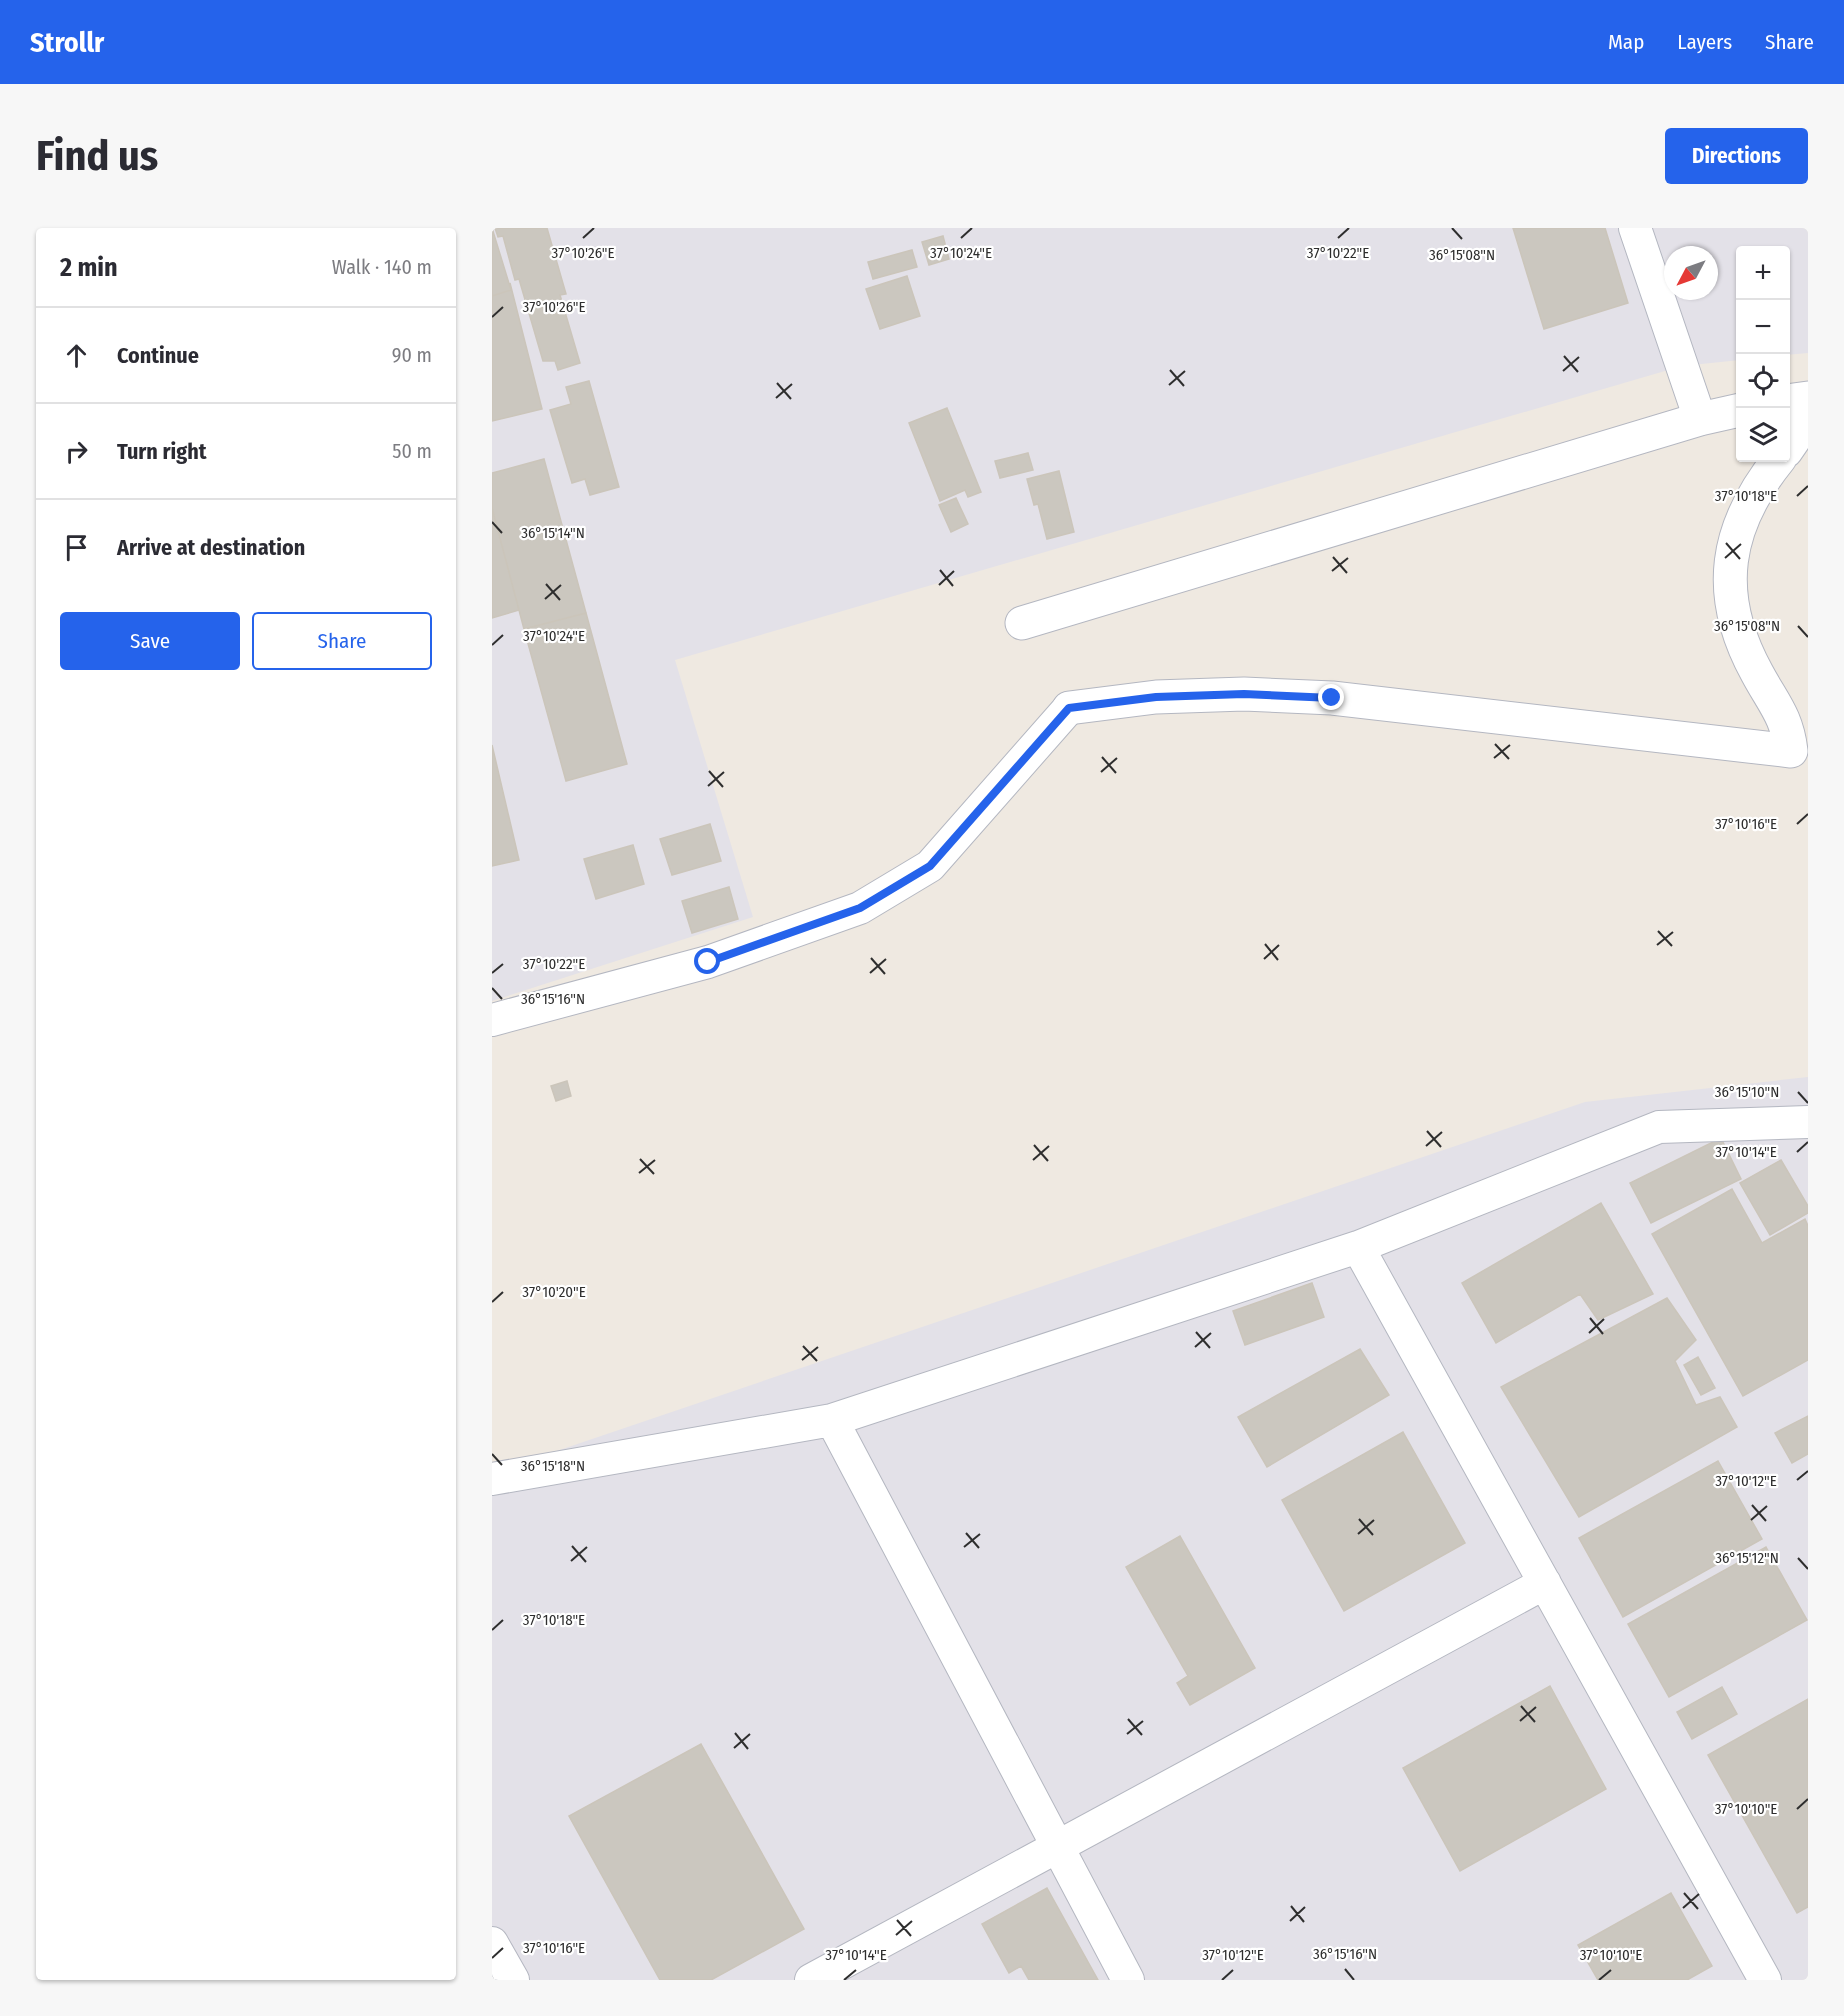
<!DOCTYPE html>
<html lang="en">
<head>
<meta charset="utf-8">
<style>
  body { margin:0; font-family:"Fira Sans Condensed",sans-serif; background:#f7f7f7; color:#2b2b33 }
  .controls { position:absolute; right:18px; top:18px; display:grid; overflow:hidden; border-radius:6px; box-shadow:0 2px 4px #0004 }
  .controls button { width:54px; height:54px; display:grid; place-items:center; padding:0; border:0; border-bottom:2px solid #e1e1e2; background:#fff; color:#2b2b33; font:30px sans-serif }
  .compass { position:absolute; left:1172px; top:18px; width:54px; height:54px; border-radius:50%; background:#fff; box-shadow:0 2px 4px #0004; rotate:229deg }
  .stop { position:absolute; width:18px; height:18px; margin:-14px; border:4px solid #2563eb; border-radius:50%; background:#fff }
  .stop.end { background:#2563eb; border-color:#fff; box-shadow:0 2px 6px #0008 }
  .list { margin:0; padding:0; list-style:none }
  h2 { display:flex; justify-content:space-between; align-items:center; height:78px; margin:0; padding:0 24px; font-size:26px }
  h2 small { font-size:20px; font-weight:400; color:#7c7c81 }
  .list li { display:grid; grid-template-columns:39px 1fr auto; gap:18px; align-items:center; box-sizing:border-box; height:96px; padding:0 24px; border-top:2px solid #e1e1e2 }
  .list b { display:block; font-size:22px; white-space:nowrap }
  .list em { font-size:20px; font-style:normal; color:#7c7c81 }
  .actions { display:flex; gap:12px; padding:18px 24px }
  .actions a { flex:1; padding:14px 0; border:2px solid #2563eb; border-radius:6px; text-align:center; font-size:21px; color:#2563eb }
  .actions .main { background:#2563eb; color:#fff }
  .icon { flex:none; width:33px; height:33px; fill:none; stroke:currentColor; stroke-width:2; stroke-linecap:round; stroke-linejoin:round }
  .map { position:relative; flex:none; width:1316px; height:1752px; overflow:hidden; border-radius:6px }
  header { display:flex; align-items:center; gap:36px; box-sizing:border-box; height:84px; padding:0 30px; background:#2563eb; color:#fff }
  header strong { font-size:28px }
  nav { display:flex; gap:33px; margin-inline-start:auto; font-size:21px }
  .intro { display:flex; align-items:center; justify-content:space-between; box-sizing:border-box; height:144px; padding:0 36px }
  h1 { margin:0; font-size:42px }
  .button { padding:15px 27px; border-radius:6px; background:#2563eb; color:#fff; font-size:21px; font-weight:700 }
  main { display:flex; gap:36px; padding:0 36px }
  aside { flex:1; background:#fff; border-radius:6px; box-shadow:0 2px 4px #0004 }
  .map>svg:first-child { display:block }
</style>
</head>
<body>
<header>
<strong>Strollr</strong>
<nav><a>Map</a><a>Layers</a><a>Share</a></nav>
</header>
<div class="intro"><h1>Find us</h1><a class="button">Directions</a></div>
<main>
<aside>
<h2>2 min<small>Walk · 140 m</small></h2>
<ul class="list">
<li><svg class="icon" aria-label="ahead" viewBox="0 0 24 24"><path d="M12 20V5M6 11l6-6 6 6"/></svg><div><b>Continue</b></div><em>90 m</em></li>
<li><svg class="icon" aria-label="right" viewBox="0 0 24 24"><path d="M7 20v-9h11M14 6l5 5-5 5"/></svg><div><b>Turn right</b></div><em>50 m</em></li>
<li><svg class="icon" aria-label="arrive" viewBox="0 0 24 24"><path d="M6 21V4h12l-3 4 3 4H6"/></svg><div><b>Arrive at destination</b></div></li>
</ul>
<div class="actions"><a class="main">Save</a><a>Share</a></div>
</aside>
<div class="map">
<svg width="1316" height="1752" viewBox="0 0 1316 1752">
  <rect width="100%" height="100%" fill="#efe9e1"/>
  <path fill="#e3e1e8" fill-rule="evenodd" d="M0,0H1316V125L1294,127V22H1248V132L1190,138L183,432L261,689L0,773ZM1181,27H1217V63H1181Z
    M1316,849V1752H0V1245L1093,874Z"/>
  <path fill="#cbc7bf" stroke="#cbc5ba" stroke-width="1.5" d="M0,0L19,62L0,68Z
    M3,0H55L74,66L68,67L88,135L66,142L63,133H51L27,51L23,52L11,8L6,9Z
    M1021,0H1113L1136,75L1052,101Z
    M451,8L457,31L437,37L430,14Z
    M420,22L425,39L381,51L376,34Z
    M415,48L428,88L388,101L374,61Z
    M18,55L50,181L0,193V68L19,62Z
    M97,153L127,259L98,267L93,251L80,255L58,182L79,176L74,159Z
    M455,180L489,264L476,269L473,262L448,273L417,195Z
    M536,225L541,242L508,250L503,233Z
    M52,231L94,385L32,401L0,280V245Z
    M567,243L582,304L555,311L546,276L542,277L535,251Z
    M464,270L476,296L459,304L447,277Z
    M0,280L27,382L0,390Z
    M94,385L135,536L74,553L32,401Z
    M0,517L27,632L0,638Z
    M218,596L229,633L180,647L168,611Z
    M141,617L152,656L104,671L92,631Z
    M237,659L246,691L200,705L190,673Z
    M75,853L79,868L64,873L59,858Z
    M1229,910L1249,951L1159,995L1138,955Z
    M1289,932L1316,978V985L1278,1007L1248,955Z
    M1240,961L1270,1015L1313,991L1316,998V1132L1251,1168L1160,1006Z
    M1109,975L1161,1066L1106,1092L1088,1066L1004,1115L970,1055Z
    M820,1055L832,1089L753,1117L741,1083Z
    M1175,1070L1204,1112L1183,1133L1204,1177L1228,1169L1245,1199L1087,1289L1009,1159Z
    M868,1121L897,1167L775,1239L746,1189Z
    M1206,1129L1223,1160L1209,1167L1192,1137Z
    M1316,1188V1226L1300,1235L1283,1205Z
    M911,1204L973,1315L852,1383L790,1272Z
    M1226,1233L1270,1311L1131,1389L1087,1310Z
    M688,1308L763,1440L698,1477L685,1455L696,1448L634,1339Z
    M1274,1319L1315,1392L1177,1469L1136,1396Z
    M1058,1458L1114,1561L968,1643L911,1540Z
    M1230,1459L1245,1486L1200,1511L1185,1484Z
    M1316,1471V1679L1305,1685L1216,1527Z
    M209,1516L312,1701L219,1752H168L77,1588Z
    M555,1660L606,1752H537L529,1738L517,1745L490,1696Z
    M1179,1665L1220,1738L1195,1752H1106L1086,1717Z"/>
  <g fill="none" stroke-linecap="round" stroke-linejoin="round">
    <g stroke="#b4b7c1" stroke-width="34">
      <path id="minor" d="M1143,0L1208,191
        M0,792L216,734L368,680L438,638L577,480
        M866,1019L1273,1752
        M340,1192L636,1752
        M0,1251L340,1192L866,1019L1167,899L1316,894
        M0,1715L21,1752
        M319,1752L1053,1355"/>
    </g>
    <g stroke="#b4b7c1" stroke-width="35">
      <path id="secondary" d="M1294,173L1316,170
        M1294,223L1316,191
        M530,395L1208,191L1248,182
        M577,480L664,469L752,466L840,470L1299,523C1295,488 1281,475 1265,445C1221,365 1233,298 1288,230"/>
    </g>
    <use href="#minor" stroke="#fff" stroke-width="32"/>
    <use href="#secondary" stroke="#fff" stroke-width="33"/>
  </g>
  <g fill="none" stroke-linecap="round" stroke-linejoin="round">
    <path stroke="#2563eb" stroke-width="8" d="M216,734L368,680L438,638L577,480L664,469L752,466L840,470"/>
  </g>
  <path fill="none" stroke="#2e2e2e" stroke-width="2" d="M960,0L970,11M91,10L102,0M469,10L480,0M846,10L857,0M0,89L11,79M1072,128L1086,144M678,142L692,158M1071,143L1087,129M285,155L299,171M677,157L693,143M284,170L300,156M1305,268L1316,258M0,294L10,305M1234,315L1248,331M841,329L855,345M1233,330L1249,316M448,342L461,358M840,343L856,330M54,356L68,372M447,357L462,343M53,371L69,357M1306,398L1316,409M0,417L11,407M1003,516L1017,531M610,529L624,545M1002,530L1018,517M217,543L231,559M609,544L625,530M216,558L232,544M1305,596L1316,586M1166,703L1180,718M773,716L786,732M1165,717L1181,704M379,730L393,746M772,731L787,717M0,745L11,736M378,745L394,731M0,760L10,771M1306,864L1316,875M935,903L949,919M542,917L556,933M934,918L950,904M1305,924L1316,914M148,931L162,946M541,932L557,918M147,945L163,932M0,1074L11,1064M1098,1090L1111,1106M704,1104L718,1120M1097,1105L1112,1091M311,1118L325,1133M703,1119L719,1105M310,1132L326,1119M0,1226L10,1237M1305,1252L1316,1243M1260,1277L1274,1293M867,1291L881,1307M1259,1292L1275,1278M474,1305L487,1320M866,1306L882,1292M80,1318L94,1334M472,1319L488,1306M1306,1330L1316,1341M79,1333L95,1319M0,1402L11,1392M1029,1478L1043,1494M636,1491L650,1507M1028,1493L1044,1479M243,1505L256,1521M635,1506L651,1493M242,1520L258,1506M1305,1581L1316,1571M1192,1665L1206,1681M799,1678L812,1694M1191,1680L1207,1666M405,1692L419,1708M798,1693L813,1679M404,1707L420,1693M0,1730L11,1720M853,1741L862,1752M352,1752L364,1742M730,1752L741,1742M1107,1752L1119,1742"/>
  <g font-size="15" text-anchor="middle" fill="#2e2e2e" stroke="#fff" stroke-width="4.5" stroke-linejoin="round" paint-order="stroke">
    <text x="91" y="30">37°10'26"E</text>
    <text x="469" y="30">37°10'24"E</text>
    <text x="846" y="30">37°10'22"E</text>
    <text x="970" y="32">36°15'08"N</text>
    <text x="62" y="84">37°10'26"E</text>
    <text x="1254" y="273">37°10'18"E</text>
    <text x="61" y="310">36°15'14"N</text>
    <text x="1255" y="403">36°15'08"N</text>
    <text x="62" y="413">37°10'24"E</text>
    <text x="1254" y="601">37°10'16"E</text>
    <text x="62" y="741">37°10'22"E</text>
    <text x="61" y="776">36°15'16"N</text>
    <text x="1255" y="869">36°15'10"N</text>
    <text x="1254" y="929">37°10'14"E</text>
    <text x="62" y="1069">37°10'20"E</text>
    <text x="61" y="1243">36°15'18"N</text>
    <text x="1254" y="1258">37°10'12"E</text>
    <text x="1255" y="1335">36°15'12"N</text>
    <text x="62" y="1397">37°10'18"E</text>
    <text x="1254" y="1586">37°10'10"E</text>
    <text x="62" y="1725">37°10'16"E</text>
    <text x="853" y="1731">36°15'16"N</text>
    <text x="364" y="1732">37°10'14"E</text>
    <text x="741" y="1732">37°10'12"E</text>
    <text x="1119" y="1732">37°10'10"E</text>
  </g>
</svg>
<div class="controls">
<button>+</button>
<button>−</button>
<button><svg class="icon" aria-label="locate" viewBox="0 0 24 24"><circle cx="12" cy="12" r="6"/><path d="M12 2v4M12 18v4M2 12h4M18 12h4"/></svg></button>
<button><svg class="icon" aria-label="layers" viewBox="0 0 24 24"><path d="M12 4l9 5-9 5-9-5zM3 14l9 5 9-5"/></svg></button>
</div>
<svg class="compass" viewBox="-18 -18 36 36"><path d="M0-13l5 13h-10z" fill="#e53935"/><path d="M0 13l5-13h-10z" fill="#7c7c81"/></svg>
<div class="stop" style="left:216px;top:734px"></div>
<div class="stop end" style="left:840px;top:470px"></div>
</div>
</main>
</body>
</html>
